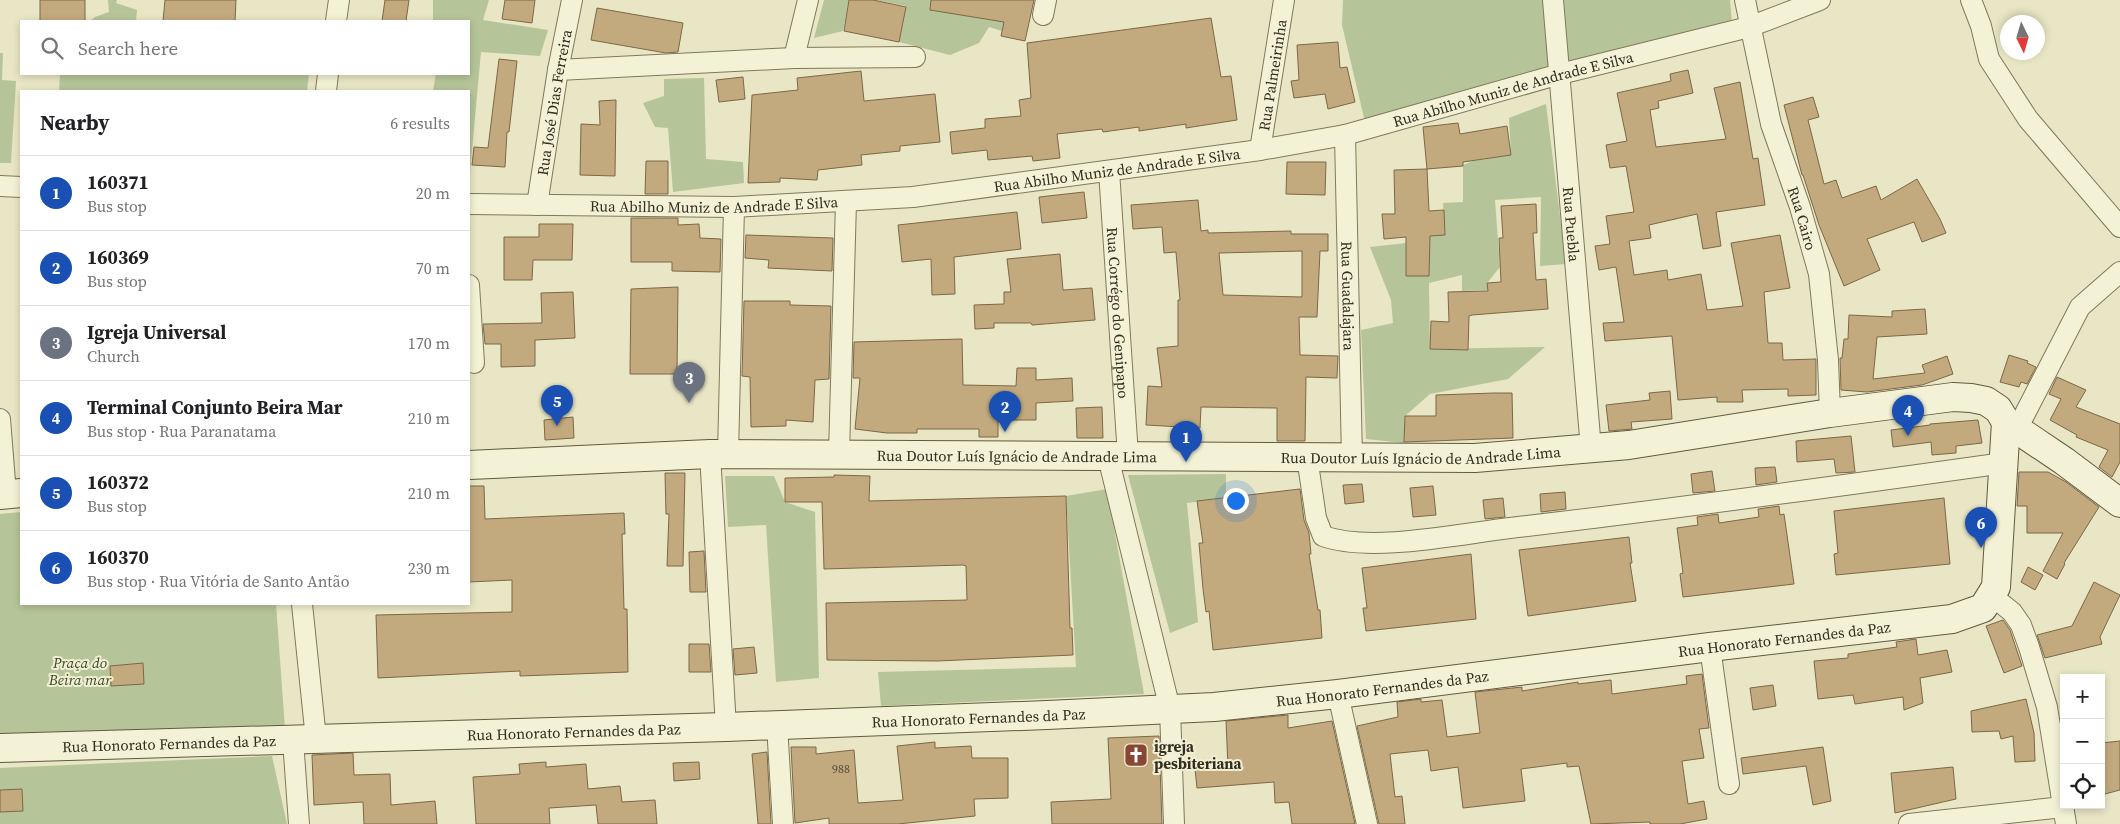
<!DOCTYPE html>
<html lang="en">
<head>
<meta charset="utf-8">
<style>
  body { margin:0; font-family:"Source Serif 4",serif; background:#f2f2f2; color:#202124 }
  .controls { position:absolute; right:15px; bottom:15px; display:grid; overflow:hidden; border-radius:0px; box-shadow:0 2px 8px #0003 }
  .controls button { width:45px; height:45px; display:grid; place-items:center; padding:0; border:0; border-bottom:1px solid #e0e0e0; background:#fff; color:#202124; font:25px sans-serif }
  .compass { position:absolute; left:2000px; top:15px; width:45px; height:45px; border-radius:50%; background:#fff; box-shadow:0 2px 8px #0003; rotate:175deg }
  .you { position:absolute; left:1235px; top:500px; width:18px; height:18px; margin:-12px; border:4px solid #fff; border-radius:50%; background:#1a73e8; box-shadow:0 0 0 8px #1a73e833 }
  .badge { display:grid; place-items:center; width:32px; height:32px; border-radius:50%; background:#884734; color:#fff; font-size:16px; font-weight:700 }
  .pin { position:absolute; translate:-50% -41px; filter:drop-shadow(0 1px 2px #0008) }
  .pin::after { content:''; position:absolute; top:26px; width:18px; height:15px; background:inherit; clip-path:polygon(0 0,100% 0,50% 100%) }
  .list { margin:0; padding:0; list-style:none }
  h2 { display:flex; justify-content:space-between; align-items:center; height:65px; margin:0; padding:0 20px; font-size:21px }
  h2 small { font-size:16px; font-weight:400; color:#757577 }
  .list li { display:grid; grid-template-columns:32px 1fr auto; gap:15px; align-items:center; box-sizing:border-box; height:75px; padding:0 20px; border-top:1px solid #e0e0e0 }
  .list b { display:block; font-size:19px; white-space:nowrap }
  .list p { margin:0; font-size:16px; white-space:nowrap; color:#757577 }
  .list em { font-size:16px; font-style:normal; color:#757577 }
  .icon { flex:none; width:28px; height:28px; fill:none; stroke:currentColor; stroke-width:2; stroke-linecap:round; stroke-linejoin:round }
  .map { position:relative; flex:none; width:2120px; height:824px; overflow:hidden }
  .search { position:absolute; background:#fff; box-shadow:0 2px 8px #0003; left:20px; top:20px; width:450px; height:55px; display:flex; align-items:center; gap:12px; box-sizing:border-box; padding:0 18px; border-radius:0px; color:#757577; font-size:19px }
  .panel { position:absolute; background:#fff; box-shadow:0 2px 8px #0003; left:20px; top:90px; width:450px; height:515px; border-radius:0px }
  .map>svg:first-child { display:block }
</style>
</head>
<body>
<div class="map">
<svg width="2120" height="824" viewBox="0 0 2120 824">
  <rect width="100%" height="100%" fill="#e8e6c4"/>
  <path fill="#b6c599" d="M108,0H117L116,3L137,10L136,21H90L95,17L109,12Z
    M433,0H489L483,20L548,30L540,56L481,52L469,183V91H433L436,74H469V21H433Z
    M824,0H849L843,31L814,38Z
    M875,0H1010L1002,31L989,27L979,43L950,55L899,42L906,6Z
    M1343,0H1547L1551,69L1365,122L1342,25Z
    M1560,0H1730L1732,22L1566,63Z
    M0,53H3L2,80L16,81L11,163H0Z
    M60,74H309L307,91H59Z
    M704,78L706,159L743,162L744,183L673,192L668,128L655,127L643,103L664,96V79Z
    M1546,104L1566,264L1540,266L1541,197L1495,200L1500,267L1487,283L1488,290L1462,291V275L1429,283L1430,349L1545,347L1508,379L1430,394L1405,416L1404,443L1366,439L1361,330L1393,323L1391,300L1370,247L1406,243V276H1429L1428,236L1445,234L1443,203L1463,202V165L1473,161L1511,155L1509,118Z
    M1226,474V498L1187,503L1198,622L1170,633L1128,475Z
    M725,476H774L785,502L815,512L819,678L776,682L766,525L728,527Z
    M1107,489L1144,694L881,706L878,672L1076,667L1066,496Z
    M21,512V604H276L285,729L0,741V514Z
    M272,756L287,824H0V768Z"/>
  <path fill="#c2aa7e" stroke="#7d6845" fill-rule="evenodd" d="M40,0H85V21H40Z
    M165,0H236L235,21H163Z
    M385,0H409L406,21H382Z
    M505,0H535L532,23L502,19Z
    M849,0H873L906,7L899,42L844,31Z
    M931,0H1034L1025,41L1001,36L1004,22L930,10Z
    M597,8L683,23L678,52L666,53L591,40Z
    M1211,18L1221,77L1231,76L1237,120L1186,128V124L1139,131V127L1103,132L1102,129L1057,134L1060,158L1033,161L1032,156L988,160L987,150L952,154L950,132L985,128V119L1021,116L1019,100L1031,98L1027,43Z
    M1338,42L1340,68L1347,67L1355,102L1328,109L1325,94L1294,98L1291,81L1299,80L1297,45Z
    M499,59L517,61L509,132H507L505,167L472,165L474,147L488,148Z
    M1688,70L1693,93L1658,101L1659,108L1650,110L1656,147L1726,139L1714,88L1740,82L1753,159L1758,158L1765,205L1716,212L1721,246L1703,249L1697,214L1649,225L1651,238L1629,241L1634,275L1667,270L1668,280L1701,274L1707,310L1743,306L1731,243L1780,235L1790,288L1764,292L1768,343H1782L1783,360L1816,359V395L1788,396V389L1742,390L1743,402H1717V397L1678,400L1672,336L1605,341L1603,323L1624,322L1616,267L1599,270L1595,246L1610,244L1606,216L1634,212L1626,166L1610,168L1606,145L1627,141L1617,93L1671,81L1670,74Z
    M861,71L864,101L935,94L940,142L900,146V151L861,155L862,165L818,170L817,180L780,178V182L748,183L752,95L798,90L797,78Z
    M743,77L745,99L719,102L716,80Z
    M1813,97L1819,117L1808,120L1824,184L1836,180L1842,198L1876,186L1881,200L1917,179L1940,219L1946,233L1922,242L1914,222L1867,239L1880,270L1844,286L1819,225L1803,175H1802L1784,105Z
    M616,100L615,176L580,175L581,124L600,125L599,101Z
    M1458,123L1460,134L1507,126L1511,155L1463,162V166L1427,169L1423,127Z
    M646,161H668V194H645Z
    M1287,162H1326L1325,195L1286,194Z
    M1427,169L1429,211L1444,210L1445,235L1430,236L1429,276H1406V237L1384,239L1382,214H1395L1394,170Z
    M1084,192L1087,218L1042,223L1039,197Z
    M1198,200L1201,231L1208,230V233L1291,231V234H1328V251H1320L1317,317H1299L1300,355L1338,356L1337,378L1306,377L1305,441H1277V408L1201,407L1200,428L1146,425L1148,386L1162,387L1157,348L1178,346V300H1180L1176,252L1164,253L1162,227L1133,229L1131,205ZM1302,251V297L1223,295L1219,253Z
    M1536,204L1537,233H1533L1536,280L1546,279L1548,309L1472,315L1469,316L1468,350L1430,349L1431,321L1449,322L1448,292L1488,291L1487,283L1501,282L1499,238H1503L1501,206Z
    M1017,212L1021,249L954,257L955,294L932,295L931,259L902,262L898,225Z
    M631,218H678V225L699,224L700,238L721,239L720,272L672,271V262H631Z
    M539,224H573L572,260H533L532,280H504V237H539Z
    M746,235L833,238L832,271L768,268L769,260L745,258Z
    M1060,254L1063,290L1092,288L1095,320L1032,325L1031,323H994V328L975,329L974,305L1004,304V292H1011L1007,259Z
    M678,287L677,374H630L631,289Z
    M573,292L575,338L535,340V366L501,367V344H485L483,324L542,323L541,293Z
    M744,301H790V305L831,306L829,379L815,380L813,422L786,420V426L751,427L750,377L742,376Z
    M1925,309L1927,334L1877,337L1873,379L1925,373L1922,365L1947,356L1953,374L1922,385L1867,392L1841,390L1840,358H1842L1844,339H1848L1849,315L1892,317V311Z
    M962,339L963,385L1016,386L1017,368H1036V380L1072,378L1073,401L1036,403V420H998V437H979V429H917V433H887L855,429L860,378H853L854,342Z
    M2009,355L2028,361L2027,363L2036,367L2027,384L2021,382L2019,387L2000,382Z
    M2057,377L2086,390L2076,407L2120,424V462L2112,477L2099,467L2108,450L2076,437L2077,435L2050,420L2061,399L2049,394Z
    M1670,391L1672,419L1631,422L1632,429L1609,431L1606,405L1650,400L1649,393Z
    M1494,393H1512L1513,438L1404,442L1405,416H1436V395Z
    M1102,407L1103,438H1077L1076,408Z
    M573,417L574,438L545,440L544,420Z
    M1978,420L1982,443L1956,446V453L1932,455L1931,442L1893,447L1891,430L1930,425V424Z
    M1851,436L1855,472L1836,473L1834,459L1797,462L1796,441Z
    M1775,467L1777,482L1756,485L1755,468Z
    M1712,471L1715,491L1693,493L1691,474Z
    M2019,472H2048L2066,482L2099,507L2064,563L2065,564L2057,579L2043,571L2063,533H2027V506H2017Z
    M665,473H685L683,566H667L669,514H666Z
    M834,475L870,476L869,501L1066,496L1070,628H1072L1073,655L937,661L827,660L826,603L967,600L966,566L963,565L824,569L822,502H785V478L834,477Z
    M1362,484L1364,502L1345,504L1343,485Z
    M469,486H484L485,519L624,513L625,534H622L624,609H627L628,672L520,676V671L378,678L376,615L512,612V580L469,582Z
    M1433,486L1436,515L1413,517L1410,488Z
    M1300,489L1304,520L1309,533L1311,554H1309L1318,610H1320L1322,638L1213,650L1209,611L1206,612L1203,589L1199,543H1203L1197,501Z
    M1565,492L1566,509L1541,512L1540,494Z
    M1503,498L1505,517L1485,519L1483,500Z
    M1944,498L1950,564L1836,575L1834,554L1838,553L1834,511Z
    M1779,506L1780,515L1784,514L1794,584L1683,597L1680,574L1683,573L1677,528L1698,525L1697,517L1718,514L1719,523L1759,517L1758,509Z
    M1629,537L1632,563H1630L1636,601L1528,616L1519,550Z
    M704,551L706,592H690L689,552Z
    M1471,554L1476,619L1366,631L1363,608H1367L1362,568Z
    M2028,567L2043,575L2035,590L2021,582Z
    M2094,582L2120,595L2100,637L2102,644L2045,658L2037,635L2072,626Z
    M2003,620L2010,630L2022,666L2004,673L1986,626Z
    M1916,639L1918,655L1947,650L1952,672L1920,678L1923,703L1904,710L1903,697L1855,704L1853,695L1818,699L1814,661L1848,658V654L1897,647L1896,642Z
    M689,644H709L711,672H689Z
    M754,647L757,673L735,675L733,649Z
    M143,663L144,684L111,686L110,666Z
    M1702,674L1709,728L1699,729L1704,758L1682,761L1688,804L1704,801L1707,819L1680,824H1650V822L1591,824L1579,766L1567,767V763L1521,769L1525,801L1463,808L1458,767L1431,771L1428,750L1390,754L1395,797L1402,796L1405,824H1379L1357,726L1398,717L1397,702L1421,699V702L1442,700L1447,737L1480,733L1475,692L1522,687V691L1578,682V684L1611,680L1612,694L1687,684L1686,676Z
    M1773,685L1776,706L1753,710L1750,688Z
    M2026,699L2034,733L2035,761L2015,762L2013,736L2001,739L1999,731L1972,732L1971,711Z
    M1288,715V728L1332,721L1355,824H1292L1289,802L1275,803L1274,782L1197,788L1195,769L1228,767L1226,721Z
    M1159,736L1162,824H1052L1051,802L1111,799L1108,738Z
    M2120,741V790L2101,795V743Z
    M935,742V748L971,746L972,758H1008V798L974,799L975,816L898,824H829V818L795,823L791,747H816V754L854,750L858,803L903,800L897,746Z
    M1823,747L1831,801L1813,805L1806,766L1743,774L1741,758Z
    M767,752L771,824H758L752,754Z
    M353,753L354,775L390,774L391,805L435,801L437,824H364L363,802L314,805L312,755Z
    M546,762V767L586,764L588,789L620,786L622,802L655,800L657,824H598L596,805L549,808L550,824H476L473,777L520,774L519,764Z
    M699,762L700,779L674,781L673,763Z
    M1953,767L1956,799L1895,813L1891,773Z
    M22,789L23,811L0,812V790Z"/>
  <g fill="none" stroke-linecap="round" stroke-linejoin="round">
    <g stroke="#81785d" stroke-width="22">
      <g id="street">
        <path id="s1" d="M1553,0L1591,449"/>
        <path id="s2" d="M1745,0L1771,124L1800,207L1819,274L1828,360L1830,413"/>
        <path d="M1971,0L1981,26L1989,59L2028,119L2120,227"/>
        <path d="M1043,15L1046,0"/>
        <path d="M336,21L339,0"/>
        <path d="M794,58L808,0"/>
        <path d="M558,70L794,58L915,57"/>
        <path d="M326,91L328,74"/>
        <path id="s3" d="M1345,135L1352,458"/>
        <path id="s4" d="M1260,150L1284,0"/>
        <path id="s5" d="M1109,171L1128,456"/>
        <path d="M0,186L21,187"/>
        <path id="s6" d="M469,204L734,207L913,197L1260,150L1345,135L1560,74L1749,27L1820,0"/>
        <path id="s7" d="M537,205L558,70L572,0"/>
        <path d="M469,285L474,363"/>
        <path d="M0,419L6,494"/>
        <path d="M2017,429L2080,307L2120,272"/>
        <path d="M710,454L726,727"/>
        <path d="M728,454L734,207"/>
        <path d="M839,454L846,202"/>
        <path d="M1108,457L1170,709L1174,824"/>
        <path d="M1307,457L1316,518L1323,536C1370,553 1459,534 1510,528C1675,509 1839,486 2004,463"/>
        <path d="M1992,596L2012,612L2021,625L2029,647L2047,707L2066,824"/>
        <path d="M302,604L316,739"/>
        <path d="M1710,647L1729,784"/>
        <path d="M1338,694L1367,824"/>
        <path d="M777,725L783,824"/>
        <path d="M293,740L299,824"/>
        <path d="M1909,824L2063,807"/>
      </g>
    </g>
    <g stroke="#625940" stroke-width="30">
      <g id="secondary">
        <path id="s8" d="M469,465L710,454L1475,458L1629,445L1830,413L1953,397L1971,398L1986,401L1998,409L2006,422L2064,461L2120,503"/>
        <path d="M0,495L21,493"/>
        <path id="s9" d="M0,748L726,727L1047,715L1214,707L1338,694L1710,647L1952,619L1983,608L1996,587L2006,422"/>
      </g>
    </g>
    <use href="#street" stroke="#f4f2d6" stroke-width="20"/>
    <use href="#secondary" stroke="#f4f2d6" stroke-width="28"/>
  </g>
  <defs>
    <g id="church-square" transform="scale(1.25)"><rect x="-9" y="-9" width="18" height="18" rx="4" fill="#884734" stroke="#f1efd3"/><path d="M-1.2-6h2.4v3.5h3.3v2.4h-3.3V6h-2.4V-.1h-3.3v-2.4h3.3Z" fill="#fff"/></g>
  </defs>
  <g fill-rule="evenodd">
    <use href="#church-square" x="1136" y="755"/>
  </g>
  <g text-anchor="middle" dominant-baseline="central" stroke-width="4" stroke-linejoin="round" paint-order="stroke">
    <g font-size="12" fill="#564c37">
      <text x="841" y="769">988</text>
    </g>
    <g font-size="15" fill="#322d1f" stroke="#f1efd3">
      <text stroke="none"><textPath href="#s4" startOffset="76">Rua Palmeirinha</textPath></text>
      <text stroke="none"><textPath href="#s6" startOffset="1055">Rua Abilho Muniz de Andrade E Silva</textPath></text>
      <text stroke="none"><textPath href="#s7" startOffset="104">Rua José Dias Ferreira</textPath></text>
      <text stroke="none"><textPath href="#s6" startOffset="650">Rua Abilho Muniz de Andrade E Silva</textPath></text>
      <text stroke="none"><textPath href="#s6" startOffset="245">Rua Abilho Muniz de Andrade E Silva</textPath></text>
      <text stroke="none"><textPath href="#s2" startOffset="226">Rua Cairo</textPath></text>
      <text stroke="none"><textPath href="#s1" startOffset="225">Rua Puebla</textPath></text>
      <text stroke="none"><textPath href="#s3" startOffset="161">Rua Guadalajara</textPath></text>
      <text stroke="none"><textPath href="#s5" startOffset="142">Rua Corrégo do Genipapo</textPath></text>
      <text stroke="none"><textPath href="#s8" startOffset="952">Rua Doutor Luís Ignácio de Andrade Lima</textPath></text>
      <text stroke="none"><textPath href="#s8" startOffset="548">Rua Doutor Luís Ignácio de Andrade Lima</textPath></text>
      <text stroke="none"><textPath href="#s9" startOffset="1789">Rua Honorato Fernandes da Paz</textPath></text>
      <text stroke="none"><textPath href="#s9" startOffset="1384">Rua Honorato Fernandes da Paz</textPath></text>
      <text stroke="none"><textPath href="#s9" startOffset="979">Rua Honorato Fernandes da Paz</textPath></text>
      <text stroke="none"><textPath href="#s9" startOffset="574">Rua Honorato Fernandes da Paz</textPath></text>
      <text stroke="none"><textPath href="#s9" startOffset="169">Rua Honorato Fernandes da Paz</textPath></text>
    </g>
    <g font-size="15" font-style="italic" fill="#3b4c28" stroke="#f1efd3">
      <text x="80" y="662">Praça do<tspan x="80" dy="17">Beira mar</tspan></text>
    </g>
    <g font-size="15" font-weight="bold" fill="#322d1f" stroke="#f1efd3" text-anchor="start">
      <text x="1154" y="746">igreja<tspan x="1154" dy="17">pesbiteriana</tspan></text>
    </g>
  </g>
</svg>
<div class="controls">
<button>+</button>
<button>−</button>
<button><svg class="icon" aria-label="locate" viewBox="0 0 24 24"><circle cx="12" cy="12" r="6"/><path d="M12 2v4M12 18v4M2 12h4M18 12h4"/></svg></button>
</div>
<svg class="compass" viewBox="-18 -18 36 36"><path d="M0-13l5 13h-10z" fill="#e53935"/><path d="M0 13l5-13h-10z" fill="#757577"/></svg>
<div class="you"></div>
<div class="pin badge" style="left:1186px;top:462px;background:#1a4fb4">1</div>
<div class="pin badge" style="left:1005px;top:432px;background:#1a4fb4">2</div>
<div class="pin badge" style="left:689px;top:403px;background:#6b7280">3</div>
<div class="pin badge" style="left:1908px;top:436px;background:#1a4fb4">4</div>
<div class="pin badge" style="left:557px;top:426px;background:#1a4fb4">5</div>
<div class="pin badge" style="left:1981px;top:548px;background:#1a4fb4">6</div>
<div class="search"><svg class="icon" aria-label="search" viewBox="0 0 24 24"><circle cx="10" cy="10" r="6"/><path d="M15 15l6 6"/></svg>Search here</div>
<section class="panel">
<h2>Nearby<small>6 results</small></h2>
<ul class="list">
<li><span class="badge" style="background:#1a4fb4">1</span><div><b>160371</b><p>Bus stop</p></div><em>20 m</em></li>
<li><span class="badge" style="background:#1a4fb4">2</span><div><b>160369</b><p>Bus stop</p></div><em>70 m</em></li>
<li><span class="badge" style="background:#6b7280">3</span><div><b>Igreja Universal</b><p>Church</p></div><em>170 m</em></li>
<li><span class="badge" style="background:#1a4fb4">4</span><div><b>Terminal Conjunto Beira Mar</b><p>Bus stop · Rua Paranatama</p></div><em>210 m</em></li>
<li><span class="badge" style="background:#1a4fb4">5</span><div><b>160372</b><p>Bus stop</p></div><em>210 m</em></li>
<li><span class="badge" style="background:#1a4fb4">6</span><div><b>160370</b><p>Bus stop · Rua Vitória de Santo Antão</p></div><em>230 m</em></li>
</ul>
</section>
</div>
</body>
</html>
